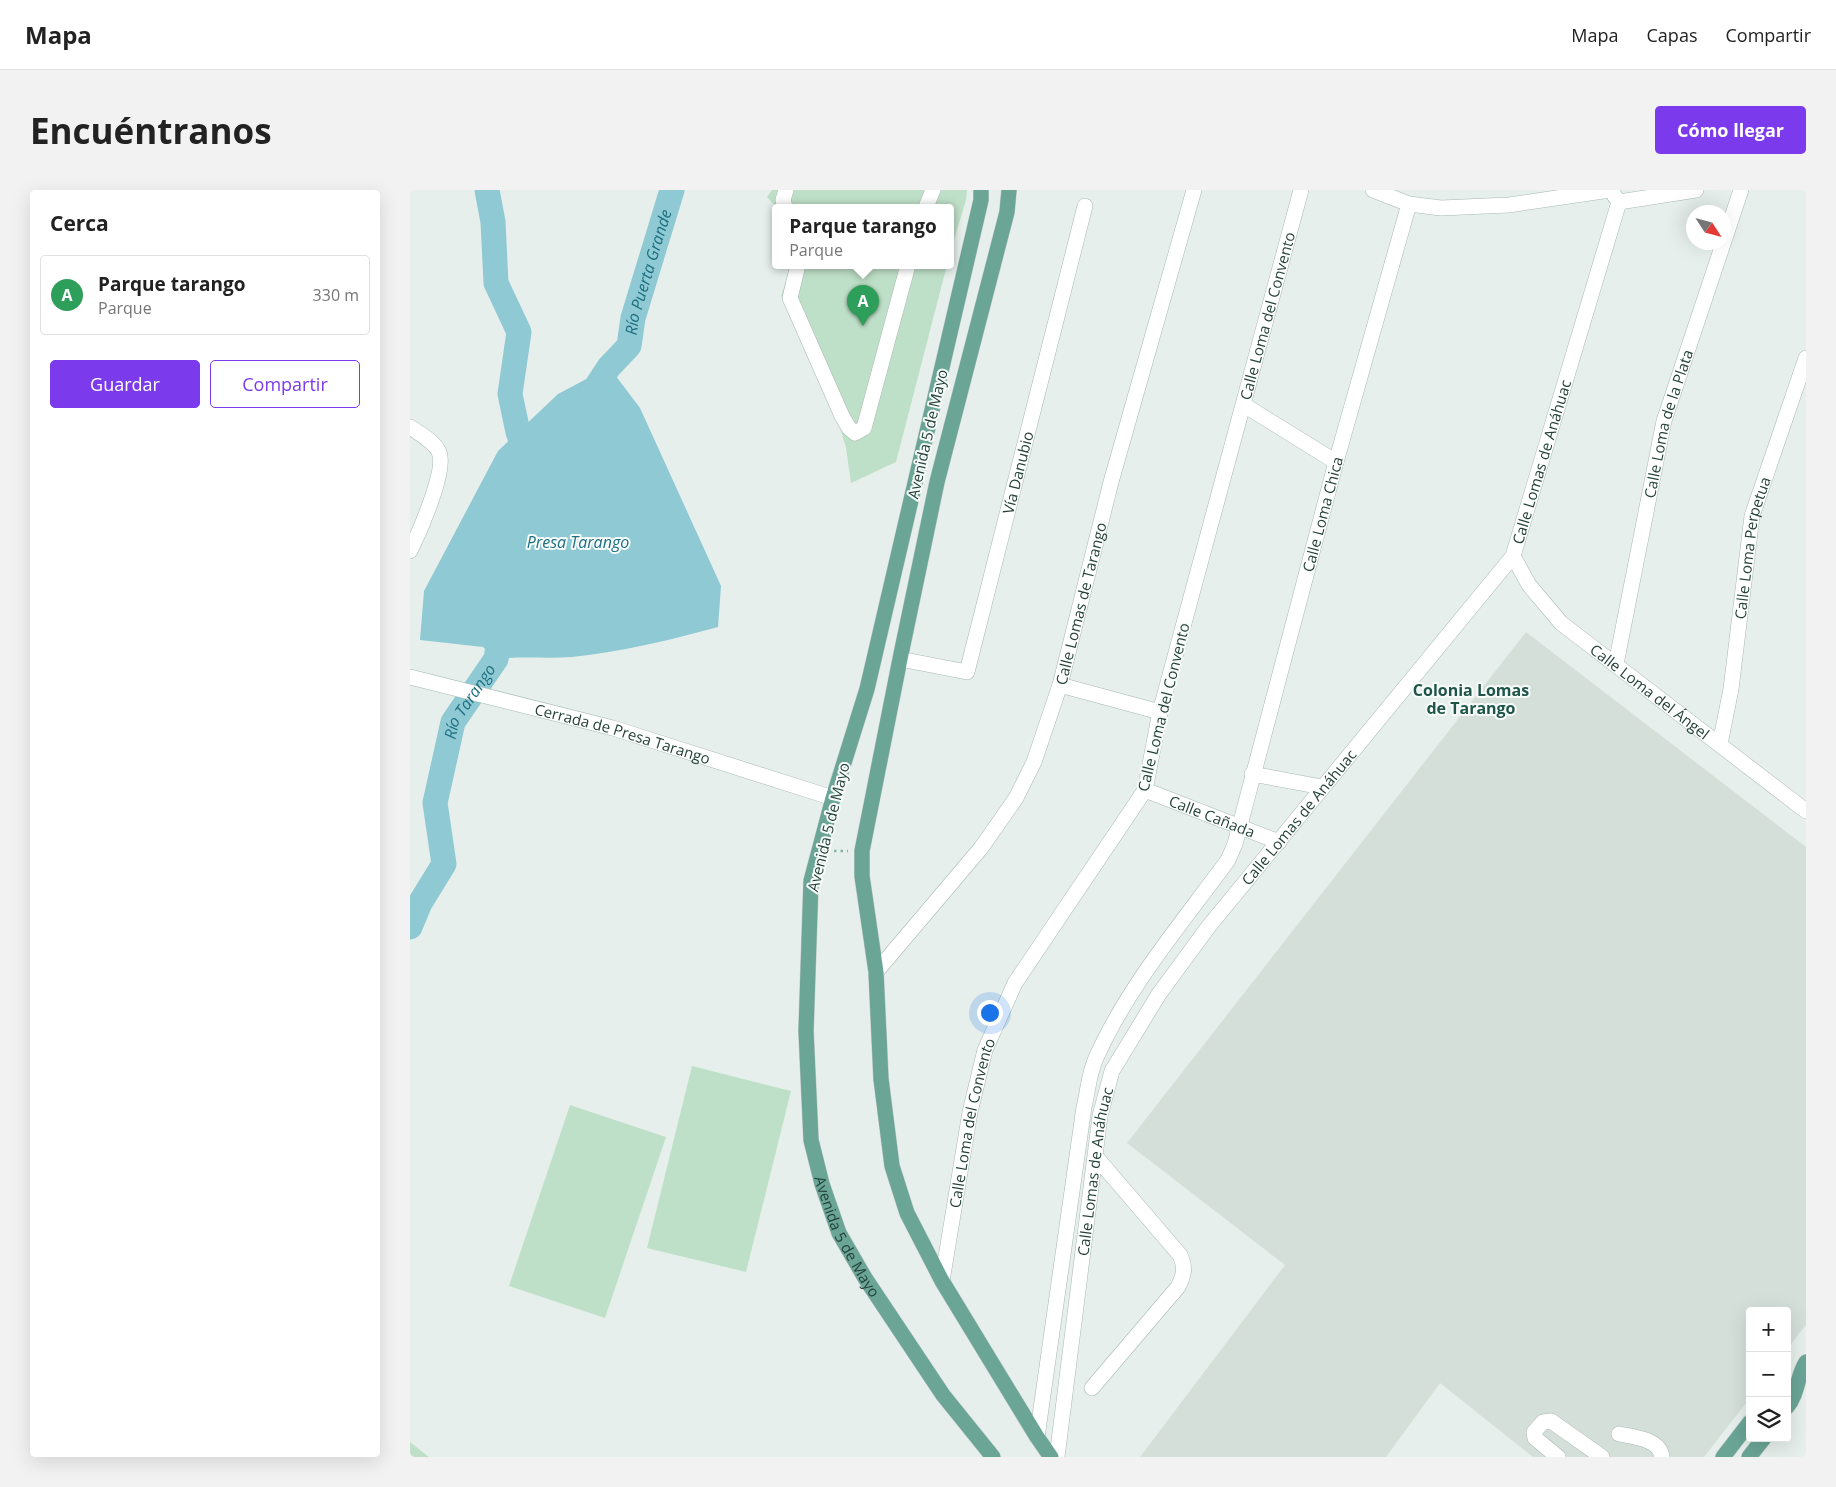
<!DOCTYPE html>
<html lang="es">
<head>
<meta charset="utf-8">
<style>
  body { margin:0; font-family:"Open Sans",sans-serif; background:#f2f2f2; color:#222 }
  .controls { position:absolute; right:15px; bottom:15px; display:grid; overflow:hidden; border-radius:5px; box-shadow:0 5px 20px #0002 }
  .controls button { width:45px; height:45px; display:grid; place-items:center; padding:0; border:0; border-bottom:1px solid #e0e0e0; background:#fff; color:#222; font:25px sans-serif }
  .compass { position:absolute; left:1276px; top:15px; width:45px; height:45px; border-radius:50%; background:#fff; box-shadow:0 5px 20px #0002; rotate:126deg }
  .you { position:absolute; left:579px; top:822px; width:18px; height:18px; margin:-12px; border:4px solid #fff; border-radius:50%; background:#1a73e8; box-shadow:0 0 0 8px #1a73e833 }
  .badge { display:grid; place-items:center; width:32px; height:32px; border-radius:50%; background:#7c3aed; color:#fff; font-size:16px; font-weight:700 }
  .pin { position:absolute; translate:-50% -41px; filter:drop-shadow(0 1px 2px #0008) }
  .pin::after { content:''; position:absolute; top:26px; width:18px; height:15px; background:inherit; clip-path:polygon(0 0,100% 0,50% 100%) }
  .popup { position:absolute; left:362px; top:14px; width:182px; height:65px; box-sizing:border-box; display:grid; place-content:center; border-radius:5px; background:#fff; filter:drop-shadow(0 1px 4px #0005); font-size:16px; white-space:nowrap; color:#767676 }
  .popup b { font-size:19px; color:#222 }
  .popup::after { content:''; position:absolute; left:50%; top:100%; margin-left:-10px; border:10px solid transparent; border-top-color:#fff }
  .list { margin:0; padding:0; list-style:none }
  h2 { display:flex; justify-content:space-between; align-items:center; height:65px; margin:0; padding:0 20px; font-size:21px }
  h2 small { font-size:16px; font-weight:400; color:#767676 }
  .list li { display:grid; grid-template-columns:32px 1fr auto; gap:15px; align-items:center; box-sizing:border-box; height:80px; margin:0 10px 10px; padding:0 10px; border:1px solid #e0e0e0; border-radius:5px }
  .list b { display:block; font-size:19px; white-space:nowrap }
  .list p { margin:0; font-size:16px; white-space:nowrap; color:#767676 }
  .list em { font-size:16px; font-style:normal; color:#767676 }
  .actions { display:flex; gap:10px; padding:15px 20px }
  .actions a { flex:1; padding:11px 0; border:1px solid #7c3aed; border-radius:5px; text-align:center; font-size:18px; color:#7c3aed }
  .actions .main { background:#7c3aed; color:#fff }
  .icon { flex:none; width:28px; height:28px; fill:none; stroke:currentColor; stroke-width:2; stroke-linecap:round; stroke-linejoin:round }
  .map { position:relative; flex:none; width:1396px; height:1267px; overflow:hidden; border-radius:5px }
  header { display:flex; align-items:center; gap:30px; box-sizing:border-box; height:70px; padding:0 25px; background:#fff; border-bottom:1px solid #e0e0e0 }
  header strong { font-size:24px }
  nav { display:flex; gap:28px; margin-inline-start:auto; font-size:18px }
  .intro { display:flex; align-items:center; justify-content:space-between; box-sizing:border-box; height:120px; padding:0 30px }
  h1 { margin:0; font-size:35px }
  .button { padding:12px 22px; border-radius:5px; background:#7c3aed; color:#fff; font-size:18px; font-weight:700 }
  main { display:flex; gap:30px; padding:0 30px }
  aside { flex:1; background:#fff; border-radius:5px; box-shadow:0 5px 20px #0002 }
  .map>svg:first-child { display:block }
</style>
</head>
<body>
<header>
<strong>Mapa</strong>
<nav><a>Mapa</a><a>Capas</a><a>Compartir</a></nav>
</header>
<div class="intro"><h1>Encuéntranos</h1><a class="button">Cómo llegar</a></div>
<main>
<aside>
<h2>Cerca<small></small></h2>
<ul class="list">
<li><span class="badge" style="background:#2e9e5b">A</span><div><b>Parque tarango</b><p>Parque</p></div><em>330 m</em></li>
</ul>
<div class="actions"><a class="main">Guardar</a><a>Compartir</a></div>
</aside>
<div class="map">
<svg width="1396" height="1267" viewBox="0 0 1396 1267">
  <rect width="100%" height="100%" fill="#e6efeb"/>
  <path fill="#d4dfda" d="M1116,442L1396,657V1135L1377,1159V1121H1340V1208L1294,1267H1123L1030,1193L976,1267H730L875,1075L717,953Z"/>
  <path fill="#bfe0c8" d="M362,0H557L556,10L541,60L540,17H366L357,7Z
    M381,75H537L486,272L441,293L436,258L423,213L397,166L371,106Z
    M282,876L381,901L336,1082L237,1058Z
    M160,915L256,947L195,1128L99,1096Z
    M0,1252L19,1267H0Z"/>
  <path fill="#8ec9d4" d="M199,177L230,218L311,396L308,437C260,450 211,462 162,467C137,469 111,466 86,469L73,457L10,450L14,401L88,261L148,204Z"/>
  <g fill="none" stroke-linecap="round" stroke-linejoin="round">
    <g stroke="#8ec9d4" stroke-width="25">
      <path d="M77,0L83,32L86,93L109,142L100,204L108,242L120,273"/>
      <path id="s1" d="M180,206L199,177L219,156L223,128L262,0"/>
      <path id="s2" d="M0,737L10,713L34,674L25,613L43,532L86,469L91,437"/>
    </g>
    <g stroke="#a8b8b2" stroke-width="16">
      <g id="minor">
        <path d="M963,0L999,14L1031,18L1099,15L1200,0"/>
        <path d="M1204,5L1209,12L1286,0"/>
        <path d="M375,17L373,10L376,0"/>
        <path d="M516,17L523,0"/>
        <path d="M388,75L380,108L432,226L439,238L445,243L454,238L498,75"/>
        <path d="M834,215L926,272"/>
        <path d="M0,237C10,244 24,251 29,262C37,280 9,343 0,361"/>
        <path id="s3" d="M1103,366L1119,395L1151,433L1396,621"/>
        <path id="s4" d="M490,469L557,482L675,16"/>
        <path id="s5" d="M1206,474L1254,231L1331,0"/>
        <path id="s6" d="M0,487L203,538L423,608"/>
        <path d="M650,495L750,522"/>
        <path id="s7" d="M1310,554L1321,499L1342,326L1396,168"/>
        <path d="M842,584L912,597"/>
        <path id="s8" d="M735,600L869,652"/>
        <path id="s9" d="M466,782L571,658L606,608L624,572L650,495L701,292L784,0"/>
        <path id="s10" d="M532,1091L560,922L575,860L605,793L735,600L750,522L891,0"/>
        <path d="M682,1198L768,1097C774,1085 776,1078 770,1065L686,967"/>
        <path d="M1209,1244C1224,1247 1250,1249 1252,1267"/>
        <path id="s11" d="M627,1247L674,917C678,901 679,883 686,868C718,796 772,733 818,670L825,654L926,272L999,14"/>
        <path id="s12" d="M647,1267L690,926L702,881L749,804L799,736L1103,366L1209,12"/>
        <path d="M1148,1267L1125,1248L1124,1242L1133,1232L1141,1231L1192,1267"/>
      </g>
    </g>
    <g stroke="#c2cac8" stroke-width="16">
      <g id="major">
        <path id="s13" d="M571,0V10L457,499L423,608L401,691L396,841L401,950L412,994L429,1043L455,1088L533,1205L583,1267"/>
        <path d="M599,0L597,22L527,292L490,469L452,661V686L466,782L471,889L482,976L497,1023L532,1091L627,1247L641,1267"/>
        <path d="M1377,1217C1388,1204 1387,1186 1396,1172"/>
        <path d="M1313,1267L1340,1232"/>
        <path d="M1339,1267L1354,1248"/>
      </g>
    </g>
    <path stroke="#86b3a5" stroke-width="2.5" stroke-dasharray="2.5 4" stroke-linecap="butt" d="M424,661H438"/>
    <use href="#minor" stroke="#fff" stroke-width="15"/>
    <use href="#major" stroke="#6aa596" stroke-width="15"/>
  </g>
  <g text-anchor="middle" dominant-baseline="central" stroke-width="4" stroke-linejoin="round" paint-order="stroke">
    <g font-size="15" fill="#24423a" stroke="#f7fbf9">
      <text stroke="none"><textPath href="#s10" startOffset="1031">Calle Loma del Convento</textPath></text>
      <text stroke="none"><textPath href="#s5" startOffset="246">Calle Loma de la Plata</textPath></text>
      <text transform="translate(517 244) rotate(-77)">Avenida 5 de Mayo</text>
      <text stroke="none"><textPath href="#s12" startOffset="1142">Calle Lomas de Anáhuac</textPath></text>
      <text stroke="none"><textPath href="#s4" startOffset="274">Vía Danubio</textPath></text>
      <text stroke="none"><textPath href="#s11" startOffset="981">Calle Loma Chica</textPath></text>
      <text stroke="none"><textPath href="#s7" startOffset="199">Calle Loma Perpetua</textPath></text>
      <text stroke="none"><textPath href="#s9" startOffset="429">Calle Lomas de Tarango</textPath></text>
      <text stroke="none"><textPath href="#s3" startOffset="195">Calle Loma del Ángel</textPath></text>
      <text transform="translate(753 517) rotate(-76)">Calle Loma del Convento</text>
      <text stroke="none"><textPath href="#s6" startOffset="220">Cerrada de Presa Tarango</textPath></text>
      <text stroke="none"><textPath href="#s8" startOffset="72">Calle Cañada</textPath></text>
      <text stroke="none"><textPath href="#s12" startOffset="706">Calle Lomas de Anáhuac</textPath></text>
      <text transform="translate(418 637) rotate(-76)">Avenida 5 de Mayo</text>
      <text stroke="none"><textPath href="#s10" startOffset="161">Calle Loma del Convento</textPath></text>
      <text stroke="none"><textPath href="#s12" startOffset="288">Calle Lomas de Anáhuac</textPath></text>
      <text stroke="none"><textPath href="#s13" startOffset="1075">Avenida 5 de Mayo</textPath></text>
    </g>
    <g font-size="16" font-style="italic" fill="#1c6f80" stroke="#f7fbf9">
      <text stroke="none"><textPath href="#s1" startOffset="140">Río Puerta Grande</textPath></text>
      <text x="168" y="352">Presa Tarango</text>
      <text stroke="none"><textPath href="#s2" startOffset="242">Río Tarango</textPath></text>
    </g>
    <g font-size="16" font-weight="bold" fill="#1f5548" stroke="#f7fbf9">
      <text x="1061" y="500">Colonia Lomas<tspan x="1061" dy="18">de Tarango</tspan></text>
    </g>
  </g>
</svg>
<div class="controls">
<button>+</button>
<button>−</button>
<button><svg class="icon" aria-label="layers" viewBox="0 0 24 24"><path d="M12 4l9 5-9 5-9-5zM3 14l9 5 9-5"/></svg></button>
</div>
<svg class="compass" viewBox="-18 -18 36 36"><path d="M0-13l5 13h-10z" fill="#e53935"/><path d="M0 13l5-13h-10z" fill="#767676"/></svg>
<div class="you"></div>
<div class="pin badge" style="left:453px;top:136px;background:#2e9e5b">A</div>
<div class="popup"><b>Parque tarango</b>Parque</div>
</div>
</main>
</body>
</html>
